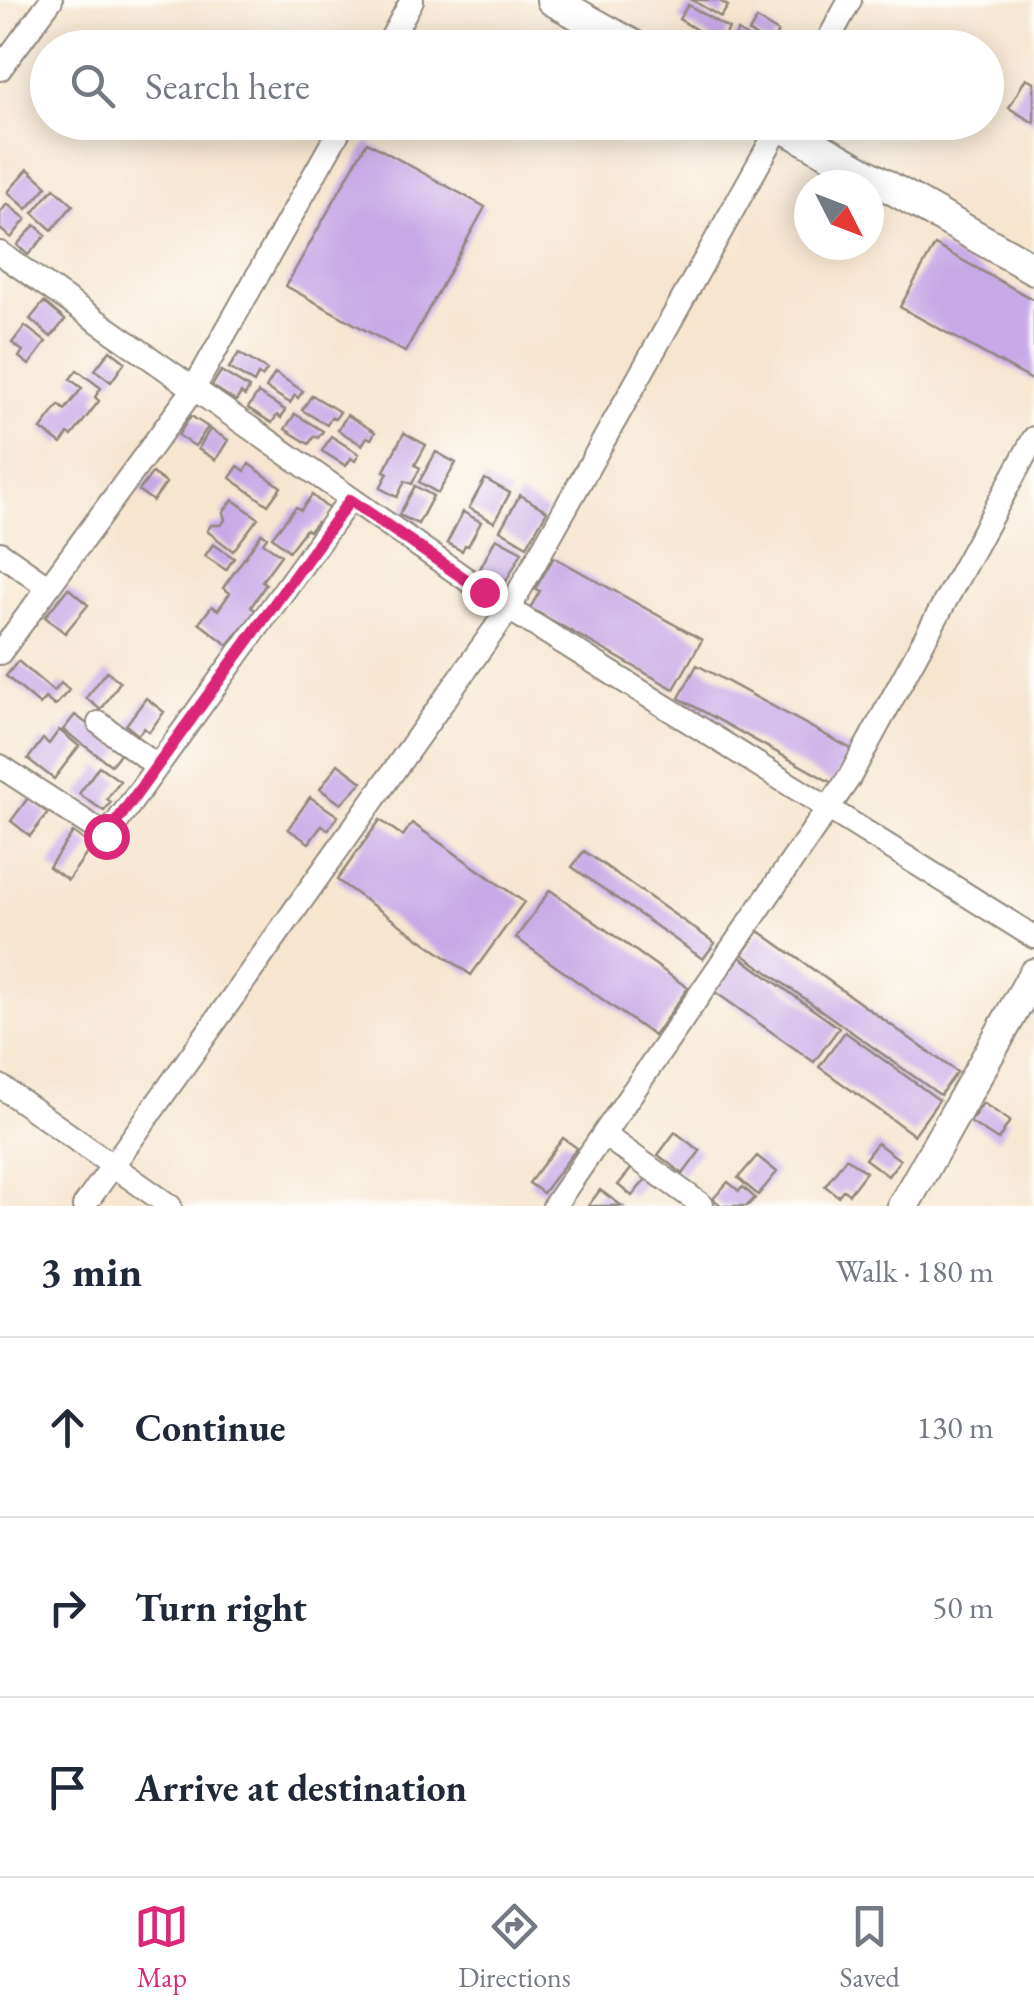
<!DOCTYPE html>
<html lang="en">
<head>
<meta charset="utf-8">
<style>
  body { margin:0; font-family:"EB Garamond",serif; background:#f2f2f3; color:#1f2937 }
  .compass { position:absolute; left:794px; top:170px; width:90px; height:90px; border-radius:50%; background:#fff; box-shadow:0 5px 25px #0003; rotate:132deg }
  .stop { position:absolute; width:30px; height:30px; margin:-22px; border:8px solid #db2777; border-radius:50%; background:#fff }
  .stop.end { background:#db2777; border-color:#fff; box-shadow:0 2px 10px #0008 }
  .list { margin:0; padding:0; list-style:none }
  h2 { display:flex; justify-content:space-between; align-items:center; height:130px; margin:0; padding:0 40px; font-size:42px }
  h2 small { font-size:32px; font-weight:400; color:#747a83 }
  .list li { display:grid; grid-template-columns:65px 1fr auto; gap:30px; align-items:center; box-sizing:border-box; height:180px; padding:0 40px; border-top:2px solid #e0e1e3 }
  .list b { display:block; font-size:38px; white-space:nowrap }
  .list em { font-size:32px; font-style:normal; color:#747a83 }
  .icon { flex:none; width:55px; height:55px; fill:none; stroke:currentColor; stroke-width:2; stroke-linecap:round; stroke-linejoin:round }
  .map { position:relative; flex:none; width:1034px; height:1206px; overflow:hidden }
  .search { position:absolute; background:#fff; box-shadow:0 5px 25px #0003; left:30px; right:30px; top:30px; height:110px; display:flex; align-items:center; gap:25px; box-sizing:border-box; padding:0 35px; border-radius:55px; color:#747a83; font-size:38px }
  .sheet { height:670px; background:#fff }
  nav { display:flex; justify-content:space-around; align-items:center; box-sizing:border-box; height:140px; border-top:2px solid #e0e1e3; background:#fff; font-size:28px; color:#747a83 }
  nav a { display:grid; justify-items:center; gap:5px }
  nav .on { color:#db2777 }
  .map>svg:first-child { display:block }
</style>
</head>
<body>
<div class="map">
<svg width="1034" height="1206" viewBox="0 0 1034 1206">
  <rect width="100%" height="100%" fill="#fdfcf7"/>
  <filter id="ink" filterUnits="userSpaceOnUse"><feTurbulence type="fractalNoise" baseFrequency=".01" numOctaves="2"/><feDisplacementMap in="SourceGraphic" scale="20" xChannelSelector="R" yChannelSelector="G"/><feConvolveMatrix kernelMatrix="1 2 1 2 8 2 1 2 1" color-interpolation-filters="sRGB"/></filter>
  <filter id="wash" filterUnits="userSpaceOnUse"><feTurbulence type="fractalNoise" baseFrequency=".0048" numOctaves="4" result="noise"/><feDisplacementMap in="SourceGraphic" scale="40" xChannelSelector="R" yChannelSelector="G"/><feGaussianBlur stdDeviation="2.25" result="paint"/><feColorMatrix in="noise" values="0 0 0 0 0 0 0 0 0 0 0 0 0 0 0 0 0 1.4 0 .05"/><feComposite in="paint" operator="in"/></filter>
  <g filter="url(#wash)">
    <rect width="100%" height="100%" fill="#f6e5cf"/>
    <g id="blocks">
      <path fill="#c7a9e7" d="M692,0H718L728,6L721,17Z
        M688,5L729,29L720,44L679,19Z
        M757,19L778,32L770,45L749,32Z
        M738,31L765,48H735L730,45Z
        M1026,78L1034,82V123L1009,108Z
        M367,142L485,207L405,352L286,286Z
        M28,169L47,186L27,209L8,192Z
        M54,188L73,205L52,230L33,213Z
        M7,204L26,219L11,238L0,229V213Z
        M35,225L46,235L28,255L17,245Z
        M935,245L1034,300V381L900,307Z
        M44,302L65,320L51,337L30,319Z
        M25,326L46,342L29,365L19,357L23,351L12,343Z
        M110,350L125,362L111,382L95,370Z
        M239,353L267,370L262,377L258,375L254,383L229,368Z
        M77,370L101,388L95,397L99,401L72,436L68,434L61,444L41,429L59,405L65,410L82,388L70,379Z
        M221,371L249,388L245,396L241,393L236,401L212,386Z
        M275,373L303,391L298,398L295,395L290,403L266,388Z
        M258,393L285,410L281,418L277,415L272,423L248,408Z
        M312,395L340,412L335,419L331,417L327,425L302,410Z
        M295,414L323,431L318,438L314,436L309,444L285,429Z
        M347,415L375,432L371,439L367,437L362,445L338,430Z
        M191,416L208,427L195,446L178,435Z
        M210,429L228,440L216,460L198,449Z
        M404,433L426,445L415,465L420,468L412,484L405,481L397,497L380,488L388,473L384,471Z
        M331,436L359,454L355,461L351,458L346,466L322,451Z
        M436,452L456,463L438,493L419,482Z
        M249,464L281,487L268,505L230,478L238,466L245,471Z
        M152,473L166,483L153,501L139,491Z
        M485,479L510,493L494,522L469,508Z
        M415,486L433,496L418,524L399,515Z
        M312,495L330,510L320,524L317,522L309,531L306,529L289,551L272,537L296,507L301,510Z
        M520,495L547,511L527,546L500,530Z
        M233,500L258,518L233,551L207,531L211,525H221L225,520L223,512Z
        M463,512L481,522L468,546L465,545L462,551L447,543Z
        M262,533L267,537L263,543L281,555L262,581L266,584L251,607L256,611L228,645L199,623L212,606L218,610L230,593L223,588Z
        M496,538L522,552L505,583L480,569Z
        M213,544L234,558L226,570L205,556Z
        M554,557L702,640L674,689L530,608L540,591L535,589Z
        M68,588L88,605L65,633L45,617Z
        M18,661L54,692L61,683L69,690L55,706L45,698L40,705L6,676Z
        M697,665L853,750L834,784L679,698Z
        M107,671L120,682L101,710L86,698Z
        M146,698L164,712L149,732L144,728L138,735L126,725Z
        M75,715L123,750L111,765L63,730Z
        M59,730L79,746L54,779L28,759L43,739L49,744Z
        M338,764L362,782L341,804L320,789Z
        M99,766L120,781L107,799L111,802L104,811L79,794Z
        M310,797L338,816L328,830L322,825L309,843L288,829Z
        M28,798L48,813L30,836L11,821Z
        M380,820L403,836L412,823L524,902L471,975L337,880Z
        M73,832L92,846L68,880L49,867Z
        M584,851L715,943L703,959L572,867Z
        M550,890L688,988L654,1036L516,938Z
        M759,931L957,1072L940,1095L742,954Z
        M740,957L839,1028L814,1062L715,992Z
        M845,1032L939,1100L914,1135L819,1067Z
        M983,1103L1010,1121L998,1140L970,1122Z
        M675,1132L700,1151L683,1174L658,1155Z
        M563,1138L577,1148L543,1193L529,1183Z
        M877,1143L900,1160L888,1176L865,1159Z
        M757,1156L777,1172L758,1195L738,1178Z
        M846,1158L866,1172L849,1194L843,1190L838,1196L825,1186Z
        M632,1168L646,1179L632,1196L618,1185Z
        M728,1182L739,1191L743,1187L755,1198L747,1206H722L713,1199Z
        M600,1190L622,1206H588Z"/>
    </g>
  </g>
  <g filter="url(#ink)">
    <use href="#blocks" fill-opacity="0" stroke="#90887d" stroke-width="2.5"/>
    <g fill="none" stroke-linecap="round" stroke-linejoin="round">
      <g stroke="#90887d" stroke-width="26">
        <path id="minor" d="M386,48L412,0
          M824,48L850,0
          M0,69L51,0
          M0,253L509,609L1034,937
          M0,553L47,586
          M0,653L193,390L344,122
          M99,723L157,766
          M0,766L107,836L350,499
          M0,1086L170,1206
          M604,1135L702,1205
          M84,1206L509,609L782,122
          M554,1206L849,778L1034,438"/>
      </g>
      <g stroke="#90887d" stroke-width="34">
        <path id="major" d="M552,0L638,48
          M774,122L1034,269
          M903,1206L1034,974"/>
      </g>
      <use href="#minor" stroke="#fff" stroke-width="22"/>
      <use href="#major" stroke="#fff" stroke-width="30"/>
    </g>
  </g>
  <g fill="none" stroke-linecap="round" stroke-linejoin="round" filter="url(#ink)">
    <path stroke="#db2777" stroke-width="12" d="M106,836L350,500L484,592"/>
  </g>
</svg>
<svg class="compass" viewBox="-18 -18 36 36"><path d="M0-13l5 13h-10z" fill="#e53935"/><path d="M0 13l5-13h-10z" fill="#747a83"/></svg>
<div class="stop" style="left:106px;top:836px"></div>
<div class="stop end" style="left:484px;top:592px"></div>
<div class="search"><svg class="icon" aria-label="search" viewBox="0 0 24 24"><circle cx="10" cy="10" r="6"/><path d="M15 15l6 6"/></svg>Search here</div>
</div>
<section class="sheet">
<h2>3 min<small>Walk · 180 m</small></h2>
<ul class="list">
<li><svg class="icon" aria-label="ahead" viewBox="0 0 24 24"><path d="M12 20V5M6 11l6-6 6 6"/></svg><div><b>Continue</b></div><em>130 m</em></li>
<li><svg class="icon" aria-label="right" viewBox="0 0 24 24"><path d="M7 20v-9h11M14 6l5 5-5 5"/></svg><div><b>Turn right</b></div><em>50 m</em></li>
<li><svg class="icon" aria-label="arrive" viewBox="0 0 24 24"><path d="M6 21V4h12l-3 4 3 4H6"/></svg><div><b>Arrive at destination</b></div></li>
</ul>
</section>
<nav>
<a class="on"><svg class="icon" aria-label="map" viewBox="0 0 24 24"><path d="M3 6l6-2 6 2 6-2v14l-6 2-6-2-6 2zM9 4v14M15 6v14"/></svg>Map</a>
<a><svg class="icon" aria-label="directions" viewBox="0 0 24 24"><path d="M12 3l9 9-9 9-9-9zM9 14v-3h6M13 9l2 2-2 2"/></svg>Directions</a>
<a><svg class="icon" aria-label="saved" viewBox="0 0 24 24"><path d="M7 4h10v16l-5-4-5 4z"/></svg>Saved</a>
</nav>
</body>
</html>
